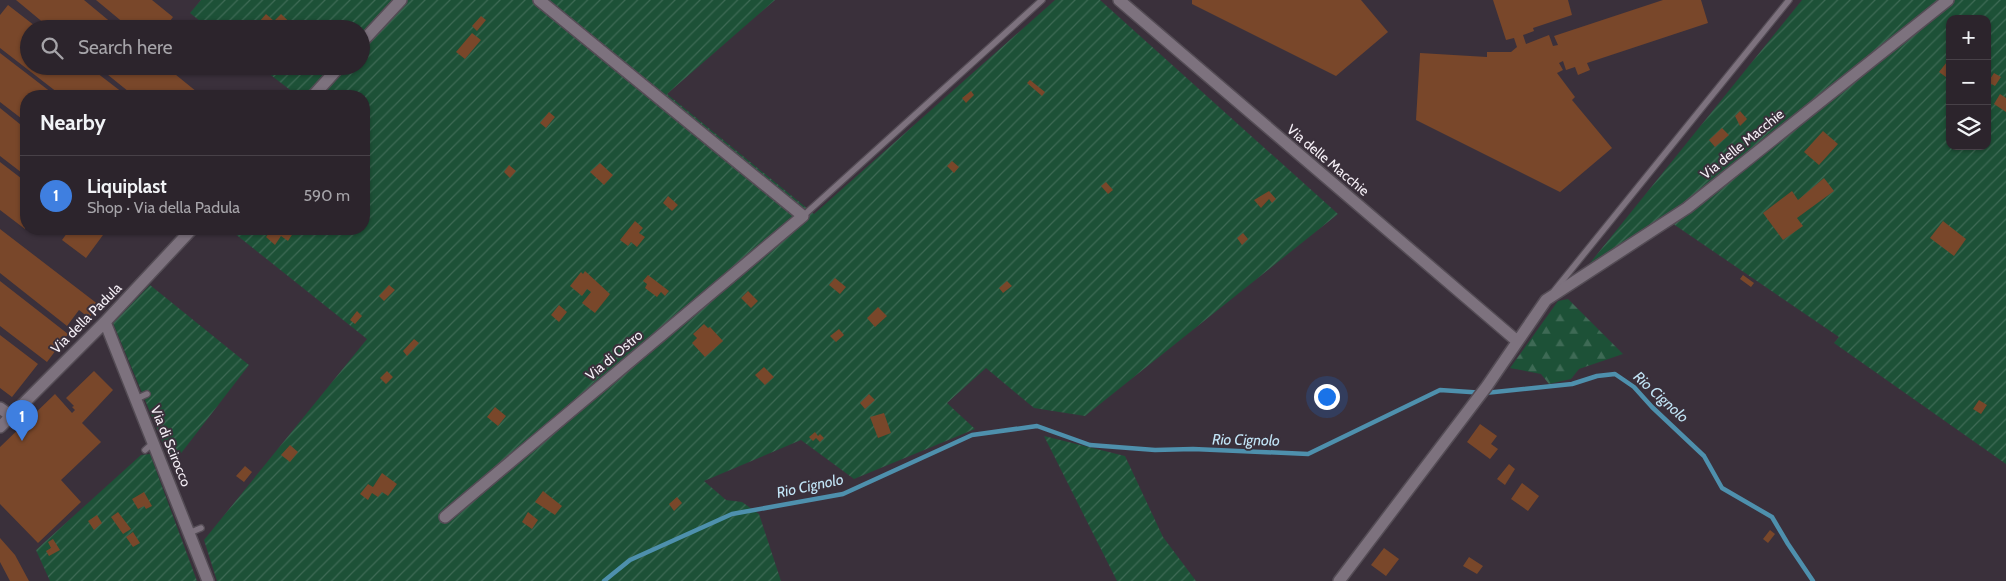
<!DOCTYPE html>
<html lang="en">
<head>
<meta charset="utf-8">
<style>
  body { margin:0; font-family:Cabin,sans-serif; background:#342c34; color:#f1f3f6 }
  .controls { position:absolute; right:15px; top:15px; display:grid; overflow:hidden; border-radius:10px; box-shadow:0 1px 4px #0004 }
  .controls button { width:45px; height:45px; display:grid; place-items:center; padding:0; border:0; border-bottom:1px solid #484148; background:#2c242c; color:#f1f3f6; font:25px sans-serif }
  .you { position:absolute; left:1326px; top:396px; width:18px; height:18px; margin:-12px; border:4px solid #fff; border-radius:50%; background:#1a73e8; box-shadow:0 0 0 8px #1a73e833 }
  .badge { display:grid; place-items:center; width:32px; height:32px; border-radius:50%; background:#fe9b59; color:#fff; font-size:16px; font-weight:700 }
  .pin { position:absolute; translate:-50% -41px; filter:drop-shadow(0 1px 2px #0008) }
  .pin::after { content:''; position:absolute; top:26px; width:18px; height:15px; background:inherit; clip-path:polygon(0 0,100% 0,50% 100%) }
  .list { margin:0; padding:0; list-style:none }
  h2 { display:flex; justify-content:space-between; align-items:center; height:65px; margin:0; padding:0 20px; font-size:21px }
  h2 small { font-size:16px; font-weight:400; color:#a6a4a9 }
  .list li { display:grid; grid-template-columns:32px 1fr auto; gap:15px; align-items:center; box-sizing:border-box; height:80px; padding:0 20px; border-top:1px solid #484148 }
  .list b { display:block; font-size:19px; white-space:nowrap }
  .list p { margin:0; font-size:16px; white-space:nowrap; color:#a6a4a9 }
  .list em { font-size:16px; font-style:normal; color:#a6a4a9 }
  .icon { flex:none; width:28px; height:28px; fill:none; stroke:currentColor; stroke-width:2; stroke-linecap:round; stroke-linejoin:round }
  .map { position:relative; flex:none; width:2006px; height:581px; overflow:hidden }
  .search { position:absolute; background:#2c242c; box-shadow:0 1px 4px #0004; left:20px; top:20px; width:350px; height:55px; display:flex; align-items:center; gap:12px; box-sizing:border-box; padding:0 18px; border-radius:28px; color:#a6a4a9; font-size:19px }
  .panel { position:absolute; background:#2c242c; box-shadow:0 1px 4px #0004; left:20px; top:90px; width:350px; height:145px; border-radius:20px }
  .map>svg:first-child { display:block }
</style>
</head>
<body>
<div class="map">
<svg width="2006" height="581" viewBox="0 0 2006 581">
  <defs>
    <pattern id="forest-firs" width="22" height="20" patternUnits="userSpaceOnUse" patternTransform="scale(1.25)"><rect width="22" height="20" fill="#1d5137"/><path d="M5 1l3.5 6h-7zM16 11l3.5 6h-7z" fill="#3e6a55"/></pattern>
    <pattern id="garden-furrows" width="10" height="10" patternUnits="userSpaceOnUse" patternTransform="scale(1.25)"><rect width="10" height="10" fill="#1d5137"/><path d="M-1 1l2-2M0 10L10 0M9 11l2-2" fill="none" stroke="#3e6a55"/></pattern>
  </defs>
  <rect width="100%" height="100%" fill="#3a303b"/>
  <path fill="url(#forest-firs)" d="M1568,299L1623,354L1579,369L1571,379L1549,384L1541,374L1510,368L1558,301Z"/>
  <path fill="url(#garden-furrows)" fill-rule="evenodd" d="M201,0H775L667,94L814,214L1055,0H1100L1338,214L1085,416L1034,408L986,368L947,403L975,429L854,479L801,440L704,481L726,500L742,502L759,514L781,581H217L204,540L367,339L229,229H364V96H298L259,66H361V29H210L190,13Z
    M1802,0H2006V464L1834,343L1839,337L1663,217L1582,273ZM1950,19H1987V146H1950Z
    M150,285L249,365L172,465L113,323Z
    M1044,436L1125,456L1163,537L1196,581H1117Z
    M150,454L197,581H50L36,550L141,455Z"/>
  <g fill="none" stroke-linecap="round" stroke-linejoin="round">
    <path stroke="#4e90ad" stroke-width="4.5" d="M604,581L630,560L732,514L843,494L972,435L1037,426L1090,445L1155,450L1193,449L1308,454L1440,390L1485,393L1572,384L1597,376L1615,374L1634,387L1652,407L1704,456L1722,488L1772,517L1788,544L1813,581"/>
  </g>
  <path fill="#79472a" d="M16,0H84L119,29H51Z
    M96,0H152L173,17L164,29H131Z
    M1192,0H1361L1388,32L1336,76L1192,4Z
    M1493,0H1568L1572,15L1533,28L1534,31L1523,35L1526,44L1549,35L1553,46L1558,45L1554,36L1663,0H1701L1708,23L1587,63L1590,70L1578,75L1575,67L1566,70L1563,61L1559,63L1563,70L1557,73L1575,97L1572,100L1612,148L1560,192L1416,120L1420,53L1487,57V52H1511L1517,47L1514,38L1506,40Z
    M8,5L39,29H29V66H88L127,96H62L0,48V15Z
    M266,14L274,21L281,14L297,29H253Z
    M481,16L486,20L477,31L472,26Z
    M472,33L481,40L465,59L456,52Z
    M0,53L56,96H26V122L0,102Z
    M1950,58V80L1939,72Z
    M97,66H165L202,96H134Z
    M1994,73L2001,77L1995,86L1988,82Z
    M1030,80L1045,92L1042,96L1027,83Z
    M971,91L974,95L966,103L962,98Z
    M2000,94L2006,98V112L1994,104Z
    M0,108L26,129V176L0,156Z
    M1740,111L1747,119L1740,126L1735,116Z
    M549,112L555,117L546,128L540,123Z
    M1722,128L1729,135L1715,147L1709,140Z
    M1823,131L1838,144L1819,165L1804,152Z
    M952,161L959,167L954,173L947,166Z
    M0,162L26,182L25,229L0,210Z
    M600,163L613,175L604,185L590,172Z
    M509,165L516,171L510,178L504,172Z
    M1824,178L1834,191L1797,218L1803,226L1783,240L1763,213L1792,191L1798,200Z
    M1106,182L1113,190L1108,194L1101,186Z
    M1269,191L1276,199L1272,203L1269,199L1261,208L1254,200Z
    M668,196L678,205L672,211L663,203Z
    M635,221L643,228L639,233L645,237L637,247L631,242L628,246L620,240Z
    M1943,221L1966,239L1954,256L1930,238Z
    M0,229L99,305L89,318L79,310L67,326L0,273Z
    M70,229H95L103,235L86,258L62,240Z
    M272,229H294L295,230L288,241L281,236L275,245L266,237Z
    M1243,233L1248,239L1242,245L1237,238Z
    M585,271L610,294L595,313L582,303L591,292L587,289L582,296L570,286L581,272L583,274Z
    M648,275L669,291L665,296L661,292L657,297L645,288L647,284L643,281Z
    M1743,275L1754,283L1751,287L1740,279Z
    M835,278L846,287L840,294L829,285Z
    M0,281L68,334L47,362L0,326Z
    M1007,281L1012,286L1003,293L999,288Z
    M389,285L395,290L384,301L379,296Z
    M748,291L758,301L751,308L741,298Z
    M559,305L567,312L559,322L551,315Z
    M878,307L887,316L875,327L867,318Z
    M357,311L362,316L355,324L350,320Z
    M704,324L708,328L710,327L723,341L705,357L692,343L697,338L693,334Z
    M839,329L844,335L836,342L830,336Z
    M0,335L38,364L12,397L0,388Z
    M414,339L419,343L407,356L403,351Z
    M764,367L774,377L765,385L755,375Z
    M94,371L113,390L82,423L101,442L61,480L81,502L38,543L0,504V447L55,394L72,413L75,410L72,407L74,406L66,398Z
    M387,371L393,377L386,384L380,378Z
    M869,394L875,400L865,409L860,403Z
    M1979,400L1987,405L1981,414L1973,409Z
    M495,407L506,416L498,426L487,417Z
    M884,413L891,433L878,438L870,417Z
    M1480,424L1497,436L1491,444L1498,449L1490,459L1467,442Z
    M815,432L818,436L820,434L824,438L820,442L816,438L813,441L809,437Z
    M290,445L298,452L290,462L281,455Z
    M1509,464L1515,469L1505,485L1497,479Z
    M245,466L252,472L244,482L236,476Z
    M382,473L397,484L388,496L382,492L378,497L372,493L368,500L360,494L368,484L373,487Z
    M1522,483L1539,496L1528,511L1511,499Z
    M543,491L562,506L555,515L535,502Z
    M144,492L152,506L146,509L144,506L138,509L132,499Z
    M677,497L682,503L674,511L669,504Z
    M118,512L131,529L123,534L111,517Z
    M528,512L538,520L532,529L522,522Z
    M97,515L102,523L94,530L88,521Z
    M1770,530L1775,534L1768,543L1763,539Z
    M133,532L140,543L133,547L126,537Z
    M0,538L15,555L29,581H10L0,562Z
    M53,539L60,550L49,556L46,551L51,548L48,542Z
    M1384,548L1399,559L1386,576L1371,565Z
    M1469,557L1483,566L1477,574L1463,566Z"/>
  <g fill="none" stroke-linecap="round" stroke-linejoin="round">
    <g stroke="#544c55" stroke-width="8">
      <path id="lane" d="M803,216L1042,0
        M1554,291L1789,0
        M136,399L147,394
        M145,450L153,443
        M189,533L201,528"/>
    </g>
    <g stroke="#544c55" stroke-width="14">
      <path id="street" d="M1119,0L1517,341
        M361,43L401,0
        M313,96L340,66
        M105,322L208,581
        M0,408L11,416
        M0,427L105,322L192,229
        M445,517L803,216L539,0
        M1339,581L1487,386L1546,300L1687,208L1948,0"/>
    </g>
    <use href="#lane" stroke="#7d727e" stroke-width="5.5"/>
    <use href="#street" stroke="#7d727e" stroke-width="11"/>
  </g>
  <g text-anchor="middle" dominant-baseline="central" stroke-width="4" stroke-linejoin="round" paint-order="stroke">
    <g font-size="14" fill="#f5eff6" stroke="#3a303b">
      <text transform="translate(1742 144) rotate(-39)">Via delle Macchie</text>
      <text transform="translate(1328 160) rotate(40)">Via delle Macchie</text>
      <text transform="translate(86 318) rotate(-45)">Via della Padula</text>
      <text transform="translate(614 355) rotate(-40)">Via di Ostro</text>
      <text transform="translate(171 446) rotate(68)">Via di Scirocco</text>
    </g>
    <g font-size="15" font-style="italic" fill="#c3e6f8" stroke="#3a303b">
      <text transform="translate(1661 397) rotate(42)">Rio Cignolo</text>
      <text transform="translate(1246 440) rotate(1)">Rio Cignolo</text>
      <text transform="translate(810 486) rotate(-12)">Rio Cignolo</text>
    </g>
  </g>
</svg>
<div class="controls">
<button>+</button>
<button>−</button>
<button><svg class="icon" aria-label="layers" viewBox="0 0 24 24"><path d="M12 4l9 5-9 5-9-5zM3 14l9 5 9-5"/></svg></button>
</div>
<div class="you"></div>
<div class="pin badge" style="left:22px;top:441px;background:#3f7fe0">1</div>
<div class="search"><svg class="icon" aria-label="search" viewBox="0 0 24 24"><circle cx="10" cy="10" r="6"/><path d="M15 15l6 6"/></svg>Search here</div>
<section class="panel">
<h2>Nearby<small></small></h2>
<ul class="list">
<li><span class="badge" style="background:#3f7fe0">1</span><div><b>Liquiplast</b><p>Shop · Via della Padula</p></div><em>590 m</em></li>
</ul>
</section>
</div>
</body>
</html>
